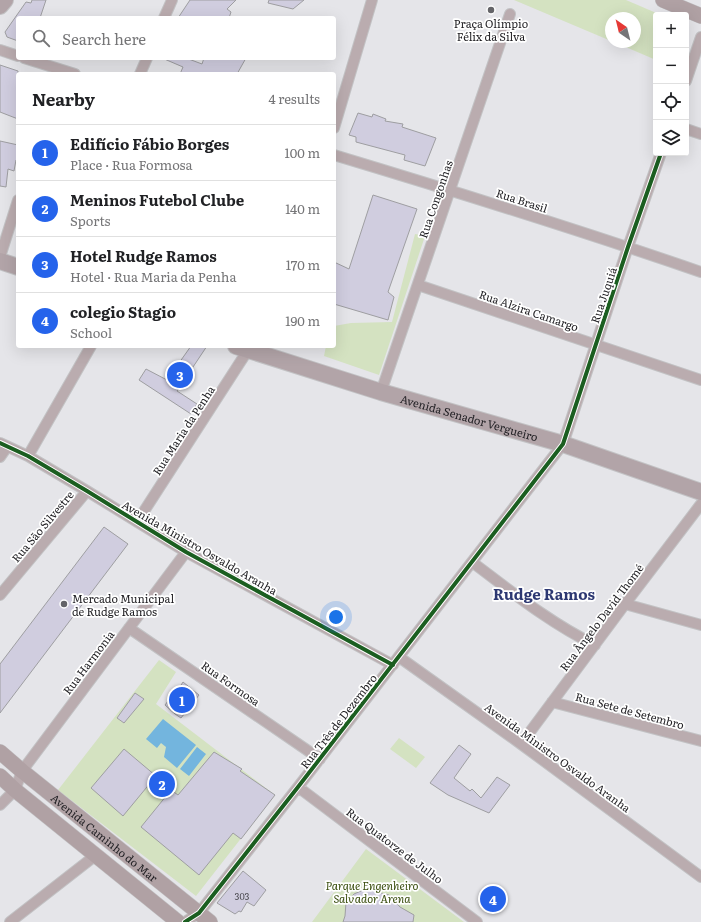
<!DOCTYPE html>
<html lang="en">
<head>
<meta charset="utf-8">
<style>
  body { margin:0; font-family:Literata,serif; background:#f6f6f6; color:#202124 }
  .controls { position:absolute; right:12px; top:12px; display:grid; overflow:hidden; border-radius:4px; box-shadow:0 4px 16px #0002 }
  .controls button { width:36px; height:36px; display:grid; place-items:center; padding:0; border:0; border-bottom:1px solid #e0e0e0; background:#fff; color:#202124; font:20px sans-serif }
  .compass { position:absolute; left:605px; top:12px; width:36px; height:36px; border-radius:50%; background:#fff; box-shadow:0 4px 16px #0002; rotate:325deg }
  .you { position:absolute; left:336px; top:617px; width:14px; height:14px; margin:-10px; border:3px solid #fff; border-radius:50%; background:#1a73e8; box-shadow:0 0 0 6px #1a73e833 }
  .badge { display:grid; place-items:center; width:26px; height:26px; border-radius:50%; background:#2563eb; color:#fff; font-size:13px; font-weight:700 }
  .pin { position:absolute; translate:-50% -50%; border:2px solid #fff; box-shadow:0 1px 4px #0006 }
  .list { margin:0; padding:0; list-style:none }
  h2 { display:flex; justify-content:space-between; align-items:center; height:52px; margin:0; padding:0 16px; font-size:17px }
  h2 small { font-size:13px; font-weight:400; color:#757577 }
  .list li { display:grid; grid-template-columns:26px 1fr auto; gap:12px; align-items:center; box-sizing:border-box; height:56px; padding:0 16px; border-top:1px solid #e0e0e0 }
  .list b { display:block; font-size:15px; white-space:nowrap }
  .list p { margin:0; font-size:13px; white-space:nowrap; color:#757577 }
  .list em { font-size:13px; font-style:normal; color:#757577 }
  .icon { flex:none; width:22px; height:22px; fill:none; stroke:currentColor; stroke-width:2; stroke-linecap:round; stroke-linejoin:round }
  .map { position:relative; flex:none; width:701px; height:922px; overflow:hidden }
  .search { position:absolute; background:#fff; box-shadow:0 4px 16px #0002; left:16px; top:16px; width:320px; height:44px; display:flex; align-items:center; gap:10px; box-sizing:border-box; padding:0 14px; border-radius:4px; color:#757577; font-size:15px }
  .panel { position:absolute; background:#fff; box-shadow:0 4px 16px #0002; left:16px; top:72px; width:320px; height:276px; border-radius:4px }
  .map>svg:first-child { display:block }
</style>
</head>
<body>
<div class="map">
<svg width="701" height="922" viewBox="0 0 701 922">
  <rect width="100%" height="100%" fill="#e5e5e9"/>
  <path fill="#d4e2c1" d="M514,0H626L661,15H656V60L614,42H635V18H611V41Z
    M415,234L425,236L379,375L324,356L326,346H334V326L351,323L392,322Z
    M159,660L176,672L156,704L275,795L196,896L58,790Z
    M399,738L425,757L416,768L390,749Z
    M366,849L464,922H312Z"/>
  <path fill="#73b5de" d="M163,719L196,745L177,768L164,757L166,747L161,743L157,748L146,739Z
    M197,747L206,754L189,776L180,769Z"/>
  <path fill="#d0cddf" stroke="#9e9ea1" d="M32,0H46L40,18H18V41L7,37L5,32L26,2L31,3Z
    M190,0H236L227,9L231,12L229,18H178Z
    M269,0H304L293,9L268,3Z
    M162,58H186L202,64L204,58H246L237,74H180L183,67Z
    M0,65L18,71V119L0,112Z
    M358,113L372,117L373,114L386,119L385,121L403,124L402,127L436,138L425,166L404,160L405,155L356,142V137L349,135Z
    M0,141L18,145V161L16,160L14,171L8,169L6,187L0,186Z
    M373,195L417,209L388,292L394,297L388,320L334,304V262L349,269Z
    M191,346H207L177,391L197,404L191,414L139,380L146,369L167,380Z
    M104,527L128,544L0,713V664Z
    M183,682L199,695L181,718L175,714L165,705L175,692L176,693Z
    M135,693L144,699L124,723L117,718Z
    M459,745L471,754L454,778L470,791L472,789L481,798L497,777L510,785L489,813L448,795L430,783Z
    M124,749L156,776L123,816L91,788Z
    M214,752L242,769L240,771L275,795L241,839L233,833L199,875L141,827L171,790L178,795Z
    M243,871L266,890L254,906L247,902L241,912L239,911L235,914L217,903Z
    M368,888L381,893L389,895L400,907L414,915L413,922H343L345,916L346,902L354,894Z"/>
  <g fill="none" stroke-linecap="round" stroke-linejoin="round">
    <g stroke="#c2c2c4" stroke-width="12">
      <path id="street" d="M164,18L172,0
        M0,50L18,56
        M24,58L75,74
        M140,74L147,58
        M686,81L701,37
        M334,128L372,0
        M686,129L701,134
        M334,155C457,192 579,230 701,272
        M0,257L18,200
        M418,285L701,380
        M381,392L510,14
        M0,443L28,456L87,491L186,552L393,665
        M28,456L91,346
        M0,457L7,447
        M137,522L248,350
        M472,562C512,592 550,623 595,645
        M0,595L87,491
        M625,604L701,625
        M129,628L320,759
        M399,657L521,744L701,877
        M552,702L701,741
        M521,744L625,604L701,504
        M298,787L477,922
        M0,805L15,790L22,771L186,552
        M10,922L96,855
        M185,922L199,913L298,787L563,444L628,247L661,153"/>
    </g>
    <g stroke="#c2c2c4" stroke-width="16">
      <g id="secondary">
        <path d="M663,0L701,16"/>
        <path id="s1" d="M0,752L22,771L210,922"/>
        <path d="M0,776L15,790L178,922"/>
      </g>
    </g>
    <g stroke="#c2c2c4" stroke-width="18">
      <g id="primary">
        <path d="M0,6L5,0"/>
        <path d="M0,261L18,267"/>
        <path id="s2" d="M236,346L381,392L563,444L701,492"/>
      </g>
    </g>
    <use href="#street" stroke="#baacaf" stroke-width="10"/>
    <use href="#secondary" stroke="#b0a1a4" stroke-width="15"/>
    <use href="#primary" stroke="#b2a4a8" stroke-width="16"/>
    <g stroke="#fff" stroke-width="6">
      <path id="cycleway" d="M0,443L28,456L87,491L186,552L393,665
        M185,922L199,913L298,787L563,444L628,247L661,153"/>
    </g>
    <use href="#cycleway" stroke="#1b5e20" stroke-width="4"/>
  </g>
  <g fill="#646468" stroke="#fff" stroke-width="1.5">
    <circle cx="491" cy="10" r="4"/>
    <circle cx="64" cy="604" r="4"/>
  </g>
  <g text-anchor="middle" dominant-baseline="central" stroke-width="3.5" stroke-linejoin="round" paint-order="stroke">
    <g font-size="9" fill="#4b4a51">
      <text x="242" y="896">303</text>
    </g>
    <g font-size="11" fill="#1f1e22" stroke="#fff">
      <text x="491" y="23">Praça Olímpio<tspan x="491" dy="13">Félix da Silva</tspan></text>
      <text x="72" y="598" text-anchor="start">Mercado Municipal<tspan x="72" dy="13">de Rudge Ramos</tspan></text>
    </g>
    <g font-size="11" fill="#1f1e22" stroke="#fff">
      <text transform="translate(435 199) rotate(-71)">Rua Congonhas</text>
      <text transform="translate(522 200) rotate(18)">Rua Brasil</text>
      <text transform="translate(603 295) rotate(-71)">Rua Juquiá</text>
      <text transform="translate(529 310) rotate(19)">Rua Alzira Camargo</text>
      <text stroke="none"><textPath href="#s2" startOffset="244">Avenida Senador Vergueiro</textPath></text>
      <text transform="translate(183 430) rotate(-57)">Rua Maria da Penha</text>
      <text transform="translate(42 526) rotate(-50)">Rua São Silvestre</text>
      <text transform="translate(200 547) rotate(30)">Avenida Ministro Osvaldo Aranha</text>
      <text transform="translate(601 617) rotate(-53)">Rua Ângelo David Thomé</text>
      <text transform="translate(88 662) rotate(-53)">Rua Harmonia</text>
      <text transform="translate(231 683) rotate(35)">Rua Formosa</text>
      <text transform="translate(630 710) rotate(15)">Rua Sete de Setembro</text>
      <text transform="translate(338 721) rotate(-52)">Rua Três de Dezembro</text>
      <text transform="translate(558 757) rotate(36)">Avenida Ministro Osvaldo Aranha</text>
      <text stroke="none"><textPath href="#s1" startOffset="135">Avenida Caminho do Mar</textPath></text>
      <text transform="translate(395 845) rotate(37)">Rua Quatorze de Julho</text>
    </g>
    <g font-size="11" font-style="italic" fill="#3a4e0f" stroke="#fff">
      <text x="372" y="885">Parque Engenheiro<tspan x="372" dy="13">Salvador Arena</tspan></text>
    </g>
    <g font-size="15" font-weight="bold" fill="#2d3872" stroke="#fff">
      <text x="544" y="593">Rudge Ramos</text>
    </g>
  </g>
</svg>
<div class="controls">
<button>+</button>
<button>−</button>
<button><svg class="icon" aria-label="locate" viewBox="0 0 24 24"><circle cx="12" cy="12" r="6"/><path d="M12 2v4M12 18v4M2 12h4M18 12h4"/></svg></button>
<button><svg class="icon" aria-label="layers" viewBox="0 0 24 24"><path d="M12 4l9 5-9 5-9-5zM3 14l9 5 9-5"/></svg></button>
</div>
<svg class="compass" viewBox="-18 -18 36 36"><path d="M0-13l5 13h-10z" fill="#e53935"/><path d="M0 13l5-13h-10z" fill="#757577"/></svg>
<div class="you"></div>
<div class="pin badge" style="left:182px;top:700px">1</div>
<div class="pin badge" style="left:162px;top:784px">2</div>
<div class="pin badge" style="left:180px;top:375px">3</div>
<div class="pin badge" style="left:493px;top:899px">4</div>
<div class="search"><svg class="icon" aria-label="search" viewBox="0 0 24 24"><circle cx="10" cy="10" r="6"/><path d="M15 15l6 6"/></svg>Search here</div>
<section class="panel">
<h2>Nearby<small>4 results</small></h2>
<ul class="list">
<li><span class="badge">1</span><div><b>Edifício Fábio Borges</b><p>Place · Rua Formosa</p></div><em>100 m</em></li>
<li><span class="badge">2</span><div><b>Meninos Futebol Clube</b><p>Sports</p></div><em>140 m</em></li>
<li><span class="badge">3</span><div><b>Hotel Rudge Ramos</b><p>Hotel · Rua Maria da Penha</p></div><em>170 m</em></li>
<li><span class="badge">4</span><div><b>colegio Stagio</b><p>School</p></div><em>190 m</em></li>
</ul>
</section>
</div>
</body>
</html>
